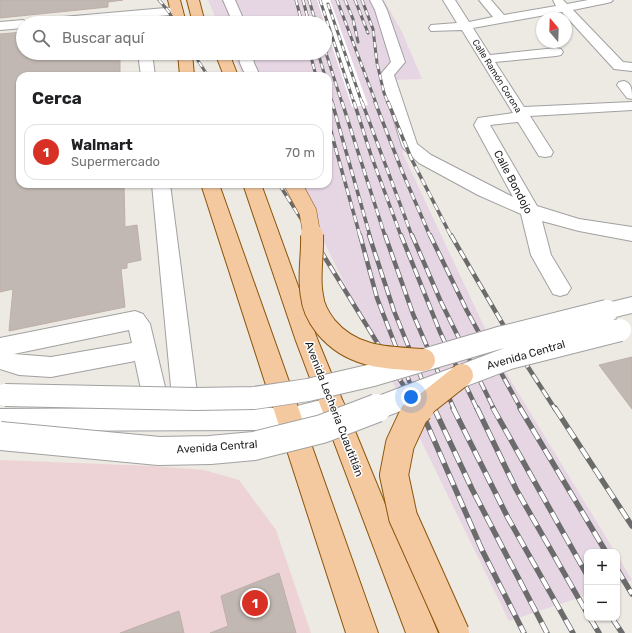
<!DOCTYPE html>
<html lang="es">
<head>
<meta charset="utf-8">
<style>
  body { margin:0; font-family:Rubik,sans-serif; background:#f6f6f6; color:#202124 }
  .controls { position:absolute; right:12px; bottom:12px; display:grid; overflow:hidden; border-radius:8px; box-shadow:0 1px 3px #0004 }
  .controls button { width:36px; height:36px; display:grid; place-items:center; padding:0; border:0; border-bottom:1px solid #e0e0e0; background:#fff; color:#202124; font:20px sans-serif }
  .compass { position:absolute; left:536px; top:12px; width:36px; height:36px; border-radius:50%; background:#fff; box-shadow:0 1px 3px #0004; rotate:341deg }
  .you { position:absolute; left:411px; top:397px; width:14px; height:14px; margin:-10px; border:3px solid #fff; border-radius:50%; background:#1a73e8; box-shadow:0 0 0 6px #1a73e833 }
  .badge { display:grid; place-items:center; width:26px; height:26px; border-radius:50%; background:#d93025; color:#fff; font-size:13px; font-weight:700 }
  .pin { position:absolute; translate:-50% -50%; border:2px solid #fff; box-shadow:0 1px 4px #0006 }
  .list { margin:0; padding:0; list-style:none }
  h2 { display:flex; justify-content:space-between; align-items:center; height:52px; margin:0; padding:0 16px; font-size:17px }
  h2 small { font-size:13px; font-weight:400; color:#757577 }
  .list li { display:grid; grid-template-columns:26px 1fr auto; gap:12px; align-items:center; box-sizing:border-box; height:56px; margin:0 8px 8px; padding:0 8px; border:1px solid #e0e0e0; border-radius:12px }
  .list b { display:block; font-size:15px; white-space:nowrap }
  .list p { margin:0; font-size:13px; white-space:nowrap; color:#757577 }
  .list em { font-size:13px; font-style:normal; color:#757577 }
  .icon { flex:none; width:22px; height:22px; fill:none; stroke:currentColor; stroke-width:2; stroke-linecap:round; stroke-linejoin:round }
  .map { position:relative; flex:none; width:632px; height:633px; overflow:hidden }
  .search { position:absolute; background:#fff; box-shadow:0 1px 3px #0004; left:16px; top:16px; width:316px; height:44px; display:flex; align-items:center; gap:10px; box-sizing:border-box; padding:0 14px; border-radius:22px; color:#757577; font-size:15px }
  .panel { position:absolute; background:#fff; box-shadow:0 1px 3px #0004; left:16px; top:72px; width:316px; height:116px; border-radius:12px }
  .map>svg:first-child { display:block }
</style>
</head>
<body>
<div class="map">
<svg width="632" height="633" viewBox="0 0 632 633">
  <rect width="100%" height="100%" fill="#ede9e3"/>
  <path fill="#edd3d5" d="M0,460L153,466L204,470L239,480L276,530L311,633H0Z"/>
  <path fill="#e6d6e4" d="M208,0H384L402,32L422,79L396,80L403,116V154L505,371L615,552H587V595L509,621L296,184H328V76H243L232,53H325V23H218Z
    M617,555L632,580L617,585Z"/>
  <path fill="#fff" d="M317,0H330L368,105L352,107Z"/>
  <path fill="#c2b8b3" stroke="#beafa7" d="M0,0H123L108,2V7L0,18Z
    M153,18V23H108H112Z
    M23,32V53H120V76H20V184H124L125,227L137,225L141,260L127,263V268L121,269L125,307L9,331L13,289L0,292V34Z
    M632,357V409L599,365Z
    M279,573L296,633H210L228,626L221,596Z
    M179,611L184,633H120Z"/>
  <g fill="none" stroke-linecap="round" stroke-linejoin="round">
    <g stroke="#a1a1a1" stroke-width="2">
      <path id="minor" d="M223,0H235L245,23H233Z
        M370,0H382L387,10L405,62L394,75L417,144L431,155L513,197L474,125L478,118L513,113L462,30L431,31L429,28L431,25L457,23L443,0H455L469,22L493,17L479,0H491L504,15L556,6L553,0H563L567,4L588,0H613L611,2L607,3L573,10L623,62L632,63V71L614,69L562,12L473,28L490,55L556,48L561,49L563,52L561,55L556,56L495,62L524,107L632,102V110L530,116L553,152L551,156L545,157L539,156L518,122L490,125L537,206L579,219L632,227V241L579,231L542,221L551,255L571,288L567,294L560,296L553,294L531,255L521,214L478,195L419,163L404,149L402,146L380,75L391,62L375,10Z
        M177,7L181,8L183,11L181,14L81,23H34L36,20L40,19Z
        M23,20L28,23H23V28L0,30V22Z
        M138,53H152L155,76H141Z
        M238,53H252L254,63L260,76H246L240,63Z
        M624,81C632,83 632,91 632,99L627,98L617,85L619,82Z
        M152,184H170L199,408H289L333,397L342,400L346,408L342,416L289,430L0,431V409L145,408L135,361L51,377L19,375L0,369V338L135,311L143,314L150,324L170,408H173ZM129,330L132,343L51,357L14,354Z
        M632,297V313L607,319L599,317L596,311L599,305Z"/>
    </g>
    <g stroke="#8c550a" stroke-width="2">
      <path id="major" d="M168,0H180L186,23H174Z
        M187,0H199L205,23H193Z
        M178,53H192L194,76H180Z
        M215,53H229L238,76H224Z
        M201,184H219L378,633H346Z
        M243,184H261L318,341L438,633H406L296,341Z"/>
    </g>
    <use href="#minor" fill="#fff" fill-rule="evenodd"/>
    <use href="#major" fill="#f5c9a0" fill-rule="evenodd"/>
    <g stroke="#6b6b6b" stroke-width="3">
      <path id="rail-far3" d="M159,0L169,12L175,23
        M296,0L302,23
        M303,0L309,23
        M309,0L316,23
        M320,0L354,103
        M337,0L376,103
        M345,0L353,19L358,42
        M355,0L368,33
        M362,0L373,29L377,63L384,93L388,103
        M328,4L362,103
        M325,50L342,103
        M193,53L208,76
        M310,53L316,76
        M318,53L325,76
        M328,88L332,103"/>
    </g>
    <g stroke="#6b6b6b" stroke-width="3.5">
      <path id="rail-far2" d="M332,102L370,236
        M342,102L385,236
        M354,102L371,155L401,236
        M362,102L412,236
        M375,102L402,171L430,236
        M388,102L411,158L451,236
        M328,121L360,236
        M279,184L312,236"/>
    </g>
    <g stroke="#6b6b6b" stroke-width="4.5">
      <path id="rail-far1" d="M311,235L410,396
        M360,235L377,298L420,409
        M369,235L394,311L434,409
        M385,235L413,314L454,409
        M401,235L440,332L477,409
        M412,235L441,302L494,409
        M430,235L467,311L521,409
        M451,235L526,364L555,409"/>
    </g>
    <g stroke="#6b6b6b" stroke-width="5.5">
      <path id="rail" d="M420,408L482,550L524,633
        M434,408L472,489L547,633
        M453,408L508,518L573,633
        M477,408L516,489L587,613
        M493,408L587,575
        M520,408L606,552
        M555,408L632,526
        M617,569L632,594
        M590,618L599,633
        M612,618L622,633"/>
    </g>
    <use href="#rail-far3" stroke="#fff" stroke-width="2" stroke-dasharray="5.5" stroke-linecap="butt"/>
    <use href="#rail-far2" stroke="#fff" stroke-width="2.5" stroke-dasharray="7" stroke-linecap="butt"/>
    <use href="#rail-far1" stroke="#fff" stroke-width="3" stroke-dasharray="9" stroke-linecap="butt"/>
    <use href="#rail" stroke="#fff" stroke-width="4" stroke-dasharray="12" stroke-linecap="butt"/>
    <g stroke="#a1a1a1" stroke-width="24" stroke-linecap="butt">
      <path id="minor-bridge-far1" d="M5,395L196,399L254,398L308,390L373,375L499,338L607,311
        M375,409L509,358L620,330"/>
    </g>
    <g stroke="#a1a1a1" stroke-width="30" stroke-linecap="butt">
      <path id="minor-bridge" d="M0,436L159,451L210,450L254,446L322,429L377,408"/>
    </g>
    <g stroke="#8c550a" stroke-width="18" stroke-linecap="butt">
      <path id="major-bridge-far2" d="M293,184L308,212L312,236"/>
    </g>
    <g stroke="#8c550a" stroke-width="24" stroke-linecap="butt">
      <path id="major-bridge-far1" d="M312,235C313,255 308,276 312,296C313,308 319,318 326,327C352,358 386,358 424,360
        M419,409L462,375"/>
    </g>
    <g stroke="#8c550a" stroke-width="30" stroke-linecap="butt">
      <path id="major-bridge" d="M420,408L414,414L400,444L394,475L403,517L455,633"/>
    </g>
    <use href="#minor-bridge-far1" stroke="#fff" stroke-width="22"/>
    <use href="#minor-bridge" stroke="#fff" stroke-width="28"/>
    <use href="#major-bridge-far2" stroke="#f5c9a0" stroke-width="17"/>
    <use href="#major-bridge-far1" stroke="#f5c9a0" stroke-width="22"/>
    <use href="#major-bridge" stroke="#f5c9a0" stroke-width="28"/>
  </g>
  <g text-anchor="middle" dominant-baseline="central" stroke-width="3" stroke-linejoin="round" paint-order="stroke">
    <g font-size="9" fill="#1d1d1d" stroke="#fff">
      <text transform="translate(497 76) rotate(58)">Calle Ramón Corona</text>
    </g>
    <g font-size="11" fill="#1d1d1d" stroke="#fff">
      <text transform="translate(513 182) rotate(62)">Calle Bondojo</text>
      <text transform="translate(526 355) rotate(-16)">Avenida Central</text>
      <text transform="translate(334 409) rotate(69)">Avenida Lecheria Cuautitlán</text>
      <text transform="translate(217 447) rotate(-4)">Avenida Central</text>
    </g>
  </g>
</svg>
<div class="controls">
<button>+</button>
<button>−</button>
</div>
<svg class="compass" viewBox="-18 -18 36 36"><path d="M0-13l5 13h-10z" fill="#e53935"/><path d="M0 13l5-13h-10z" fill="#757577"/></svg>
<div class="you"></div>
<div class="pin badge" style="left:255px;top:603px">1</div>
<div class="search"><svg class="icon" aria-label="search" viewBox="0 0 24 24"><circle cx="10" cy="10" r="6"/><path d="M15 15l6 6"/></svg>Buscar aquí</div>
<section class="panel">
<h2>Cerca<small></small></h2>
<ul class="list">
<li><span class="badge">1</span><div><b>Walmart</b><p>Supermercado</p></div><em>70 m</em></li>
</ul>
</section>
</div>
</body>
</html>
